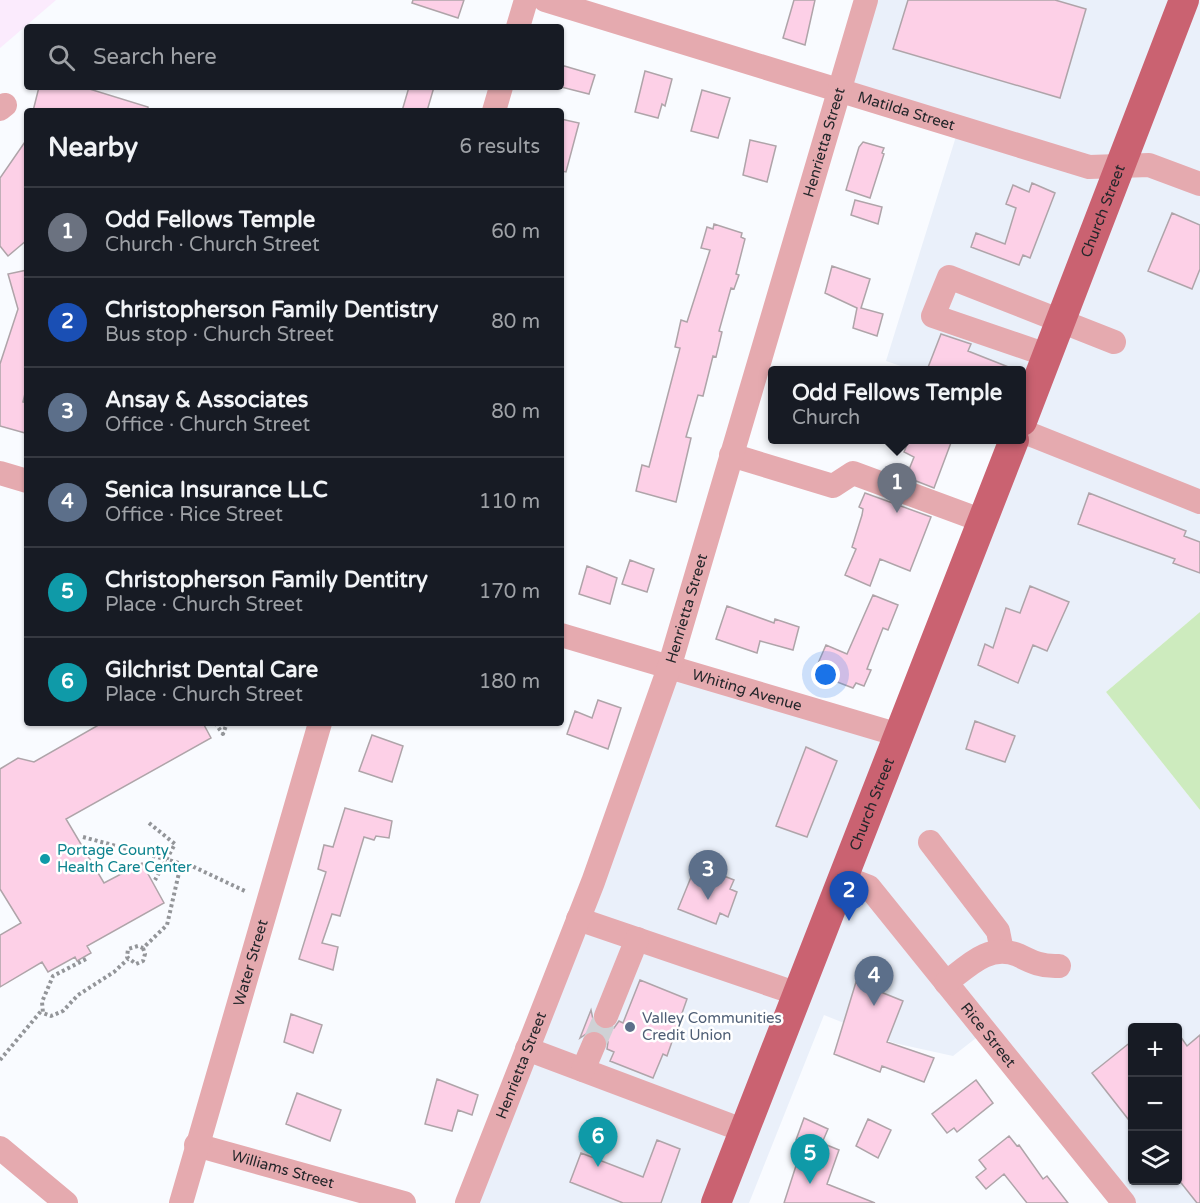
<!DOCTYPE html>
<html lang="en">
<head>
<meta charset="utf-8">
<style>
  body { margin:0; font-family:"Varela Round",sans-serif; background:#242831; color:#f1f3f6 }
  .controls { position:absolute; right:18px; bottom:18px; display:grid; overflow:hidden; border-radius:6px; box-shadow:0 2px 4px #0004 }
  .controls button { width:54px; height:54px; display:grid; place-items:center; padding:0; border:0; border-bottom:2px solid #363941; background:#171b24; color:#f1f3f6; font:30px sans-serif }
  .you { position:absolute; left:826px; top:675px; width:21px; height:21px; margin:-15px; border:4px solid #fff; border-radius:50%; background:#1a73e8; box-shadow:0 0 0 9px #1a73e833 }
  .badge { display:grid; place-items:center; width:39px; height:39px; border-radius:50%; background:#db2777; color:#fff; font-size:20px; font-weight:700 }
  .pin { position:absolute; translate:-50% -50px; filter:drop-shadow(0 2px 3px #0008) }
  .pin::after { content:''; position:absolute; top:32px; width:21px; height:18px; background:inherit; clip-path:polygon(0 0,100% 0,50% 100%) }
  .popup { position:absolute; left:768px; top:366px; width:258px; height:78px; box-sizing:border-box; display:grid; place-content:center; border-radius:6px; background:#171b24; filter:drop-shadow(0 2px 4px #0005); font-size:20px; white-space:nowrap; color:#9ea1a6 }
  .popup b { font-size:22px; color:#f1f3f6 }
  .popup::after { content:''; position:absolute; left:50%; top:100%; margin-left:-12px; border:12px solid transparent; border-top-color:#171b24 }
  .list { margin:0; padding:0; list-style:none }
  h2 { display:flex; justify-content:space-between; align-items:center; height:78px; margin:0; padding:0 24px; font-size:26px }
  h2 small { font-size:20px; font-weight:400; color:#9ea1a6 }
  .list li { display:grid; grid-template-columns:39px 1fr auto; gap:18px; align-items:center; box-sizing:border-box; height:90px; padding:0 24px; border-top:2px solid #363941 }
  .list b { display:block; font-size:22px; white-space:nowrap }
  .list p { margin:0; font-size:20px; white-space:nowrap; color:#9ea1a6 }
  .list em { font-size:20px; font-style:normal; color:#9ea1a6 }
  .icon { flex:none; width:33px; height:33px; fill:none; stroke:currentColor; stroke-width:2; stroke-linecap:round; stroke-linejoin:round }
  .map { position:relative; flex:none; width:1200px; height:1203px; overflow:hidden }
  .search { position:absolute; background:#171b24; box-shadow:0 2px 4px #0004; left:24px; top:24px; width:540px; height:66px; display:flex; align-items:center; gap:15px; box-sizing:border-box; padding:0 21px; border-radius:6px; color:#9ea1a6; font-size:22px }
  .panel { position:absolute; background:#171b24; box-shadow:0 2px 4px #0004; left:24px; top:108px; width:540px; height:618px; border-radius:6px }
  .map>svg:first-child { display:block }
</style>
</head>
<body>
<div class="map">
<svg width="1200" height="1203" viewBox="0 0 1200 1203">
  <rect width="100%" height="100%" fill="#f9fbff"/>
  <path fill="#eaf0fa" fill-rule="evenodd" d="M866,0H1200V612L1106,692L1200,810V1203H1134L985,1031L953,1056L894,1043L824,1015L749,1203H467L669,668L899,735L1022,409V370H913L886,361L958,130L837,92ZM1132,1028H1178V1180H1132Z"/>
  <path fill="#fbebfd" d="M0,0H56L0,48Z"/>
  <path fill="#cdebbe" d="M1200,612V810L1106,692Z"/>
  <path fill="#fdd0e7" stroke="#afa4a9" stroke-width="1.5" d="M413,0H464L458,18L412,3Z
    M794,0H815L805,45L783,38Z
    M908,0H1055L1086,9L1060,98L893,49Z
    M561,65L595,75L589,94L561,87Z
    M645,71L672,79L665,106L662,104L658,118L635,112Z
    M39,87H83L148,107V111H33Z
    M409,87H434L427,111H402Z
    M702,90L730,98L718,138L691,131Z
    M561,119L579,123L566,172L561,171Z
    M27,139V240L8,256L0,246V178Z
    M750,140L776,146L767,182L743,175Z
    M863,142L884,148L882,153L884,154L870,198L846,190L859,147Z
    M1032,183L1055,193L1030,258L1023,255L1019,265L971,247L976,233L1005,244L1016,208L1006,204L1013,185L1029,192Z
    M855,200L882,207L878,224L851,215Z
    M1172,213L1200,225V269L1192,289L1148,271Z
    M714,224L742,233L741,237L745,239L736,274L739,275L734,289L731,288L719,331L722,332L716,357L713,356L703,396L698,395L686,437L691,438L676,502L636,491L642,465L649,467L680,348L675,347L681,320L687,322L710,250L701,248L707,227L713,229Z
    M832,266L870,279L861,308L883,314L877,336L853,328L857,308L825,293Z
    M27,270V385L23,402L27,403L25,433L0,426V364L18,309L8,274Z
    M941,334L971,344L968,351L1016,370H927Z
    M909,440H952L934,488L906,477L914,457L904,452Z
    M865,493L931,517L910,571L880,559L870,586L845,575L856,549L852,547L862,515L863,509L859,507Z
    M1089,493L1186,531L1184,536L1200,542V573L1173,563L1175,559L1078,524Z
    M630,560L654,569L647,592L622,584Z
    M587,566L617,578L610,604L579,594Z
    M1030,586L1069,602L1047,651L1033,645L1018,683L978,665L985,644L993,648L1006,608L1020,613Z
    M873,595L898,605L888,630L883,628L867,669L871,670L864,686L856,683L853,688L832,680L834,674L816,668L826,645L847,654Z
    M727,606L774,623L775,619L799,627L793,650L760,641L757,653L716,639Z
    M598,700L621,708L608,749L567,734L575,711L592,718Z
    M975,721L1015,736L1005,762L966,749Z
    M102,723H203L211,738L66,819L104,883L142,863L164,903L87,946L91,953L77,961L75,957L48,972L42,962L0,987V935L21,923L0,889V769L18,758L34,762Z
    M372,735L403,746L392,782L359,771Z
    M806,747L837,761L807,837L776,826Z
    M345,808L392,821L389,838L376,836L374,840L364,837L340,916L332,914L322,943L338,947L333,970L299,959L326,872L318,869L324,845L333,847Z
    M696,865L734,880L730,889L737,892L728,917L720,913L716,924L678,909Z
    M640,980L687,999L667,1056L663,1054L653,1078L610,1061L614,1052L607,1049L608,1042L600,1031L592,1030L580,1038L591,1010L594,1024L601,1029L614,1028L619,1021L623,1023Z
    M856,982L903,1001L887,1042L934,1058L924,1082L882,1066L880,1072L834,1054Z
    M291,1014L322,1025L313,1053L284,1042Z
    M1178,1033L1187,1046L1200,1035V1203H1197L1178,1179Z
    M1132,1041V1124L1092,1073Z
    M437,1079L478,1095L472,1115L458,1110L452,1131L425,1124Z
    M976,1080L993,1103L957,1132L954,1128L947,1133L932,1114Z
    M297,1093L341,1110L330,1141L286,1124Z
    M804,1118L828,1129L822,1143L839,1150L827,1184L875,1203H784L803,1144L796,1140Z
    M868,1119L891,1130L878,1158L856,1146Z
    M1009,1136L1017,1146L1019,1145L1043,1179L1047,1176L1068,1203H1027L1004,1174L986,1189L976,1177L986,1169L979,1160Z
    M657,1140L680,1149L661,1203H623L570,1182L581,1153L643,1177Z"/>
  <g fill="none" stroke-linecap="round" stroke-linejoin="round">
    <path stroke="#cfd1d5" stroke-width="24" stroke-dasharray="24 12" stroke-linecap="butt" d="M594,1044L606,1016"/>
    <path stroke="#939599" stroke-width="4" stroke-dasharray="3 3" stroke-linecap="butt" d="M215,723L223,734L227,723
      M149,823L175,844L155,880
      M83,837L194,867L247,892
      M143,948L145,954L143,961L136,964L127,957L128,949L138,946L143,948L167,925L181,864
      M86,959L53,976L42,1002L43,1013L51,1016L63,1011L78,995L114,972L128,959
      M0,1060L42,1010"/>
    <g stroke="#e5aaaf" stroke-width="24">
      <path id="s1" d="M545,0L1089,167L1149,165L1200,184"/>
      <path d="M518,27L526,0"/>
      <path d="M0,109L5,105"/>
      <path d="M494,111L501,87"/>
      <path d="M1047,355L933,316L949,277L1114,342"/>
      <path d="M1022,431L1200,502"/>
      <path d="M731,455L833,486L853,473L983,521"/>
      <path d="M0,473L27,481"/>
      <path id="s2" d="M561,635L899,735"/>
      <path d="M930,842L998,931L1002,951"/>
      <path id="s3" d="M843,877L869,887L1124,1203"/>
      <path d="M578,919L798,994"/>
      <path d="M946,983C968,966 989,943 1018,955C1032,962 1042,967 1059,966"/>
      <path d="M606,1016L637,939"/>
      <path d="M527,1049L745,1131"/>
      <path d="M583,1070L594,1044"/>
      <path id="s4" d="M196,1145L404,1203"/>
      <path d="M0,1148L66,1203"/>
      <path id="s5" d="M181,1203L320,723"/>
      <path id="s6" d="M467,1203L593,882L669,668L866,0"/>
    </g>
    <g stroke="#ca6271" stroke-width="30">
      <path id="s7" d="M1022,421L1184,0"/>
      <path id="s8" d="M716,1203L1014,440"/>
    </g>
  </g>
  <circle fill="#0f9aa8" stroke="#fff" stroke-width="2" cx="45" cy="859" r="6"/>
  <circle fill="#5c6f8a" stroke="#fff" stroke-width="2" cx="630" cy="1027" r="6"/>
  <g text-anchor="middle" dominant-baseline="central" stroke-width="5" stroke-linejoin="round" paint-order="stroke">
    <g font-size="15" fill="#25272b" stroke="#fff">
      <text stroke="none"><textPath href="#s1" startOffset="378">Matilda Street</textPath></text>
      <text stroke="none"><textPath href="#s6" startOffset="1120">Henrietta Street</textPath></text>
      <text stroke="none"><textPath href="#s7" startOffset="225">Church Street</textPath></text>
      <text stroke="none"><textPath href="#s6" startOffset="634">Henrietta Street</textPath></text>
      <text stroke="none"><textPath href="#s2" startOffset="194">Whiting Avenue</textPath></text>
      <text stroke="none"><textPath href="#s8" startOffset="428">Church Street</textPath></text>
      <text stroke="none"><textPath href="#s5" startOffset="250">Water Street</textPath></text>
      <text stroke="none"><textPath href="#s3" startOffset="218">Rice Street</textPath></text>
      <text stroke="none"><textPath href="#s6" startOffset="148">Henrietta Street</textPath></text>
      <text stroke="none"><textPath href="#s4" startOffset="90">Williams Street</textPath></text>
    </g>
    <g font-size="15" fill="#0d838f" stroke="#fff" text-anchor="start">
      <text x="57" y="850">Portage County<tspan x="57" dy="17">Health Care Center</tspan></text>
    </g>
    <g font-size="15" fill="#4e5e75" stroke="#fff" text-anchor="start">
      <text x="642" y="1018">Valley Communities<tspan x="642" dy="17">Credit Union</tspan></text>
    </g>
  </g>
</svg>
<div class="controls">
<button>+</button>
<button>−</button>
<button><svg class="icon" aria-label="layers" viewBox="0 0 24 24"><path d="M12 4l9 5-9 5-9-5zM3 14l9 5 9-5"/></svg></button>
</div>
<div class="you"></div>
<div class="pin badge" style="left:897px;top:513px;background:#6b7280">1</div>
<div class="popup"><b>Odd Fellows Temple</b>Church</div>
<div class="pin badge" style="left:849px;top:921px;background:#1a4fb4">2</div>
<div class="pin badge" style="left:708px;top:900px;background:#5c6f8a">3</div>
<div class="pin badge" style="left:874px;top:1006px;background:#5c6f8a">4</div>
<div class="pin badge" style="left:810px;top:1184px;background:#0f9aa8">5</div>
<div class="pin badge" style="left:598px;top:1167px;background:#0f9aa8">6</div>
<div class="search"><svg class="icon" aria-label="search" viewBox="0 0 24 24"><circle cx="10" cy="10" r="6"/><path d="M15 15l6 6"/></svg>Search here</div>
<section class="panel">
<h2>Nearby<small>6 results</small></h2>
<ul class="list">
<li><span class="badge" style="background:#6b7280">1</span><div><b>Odd Fellows Temple</b><p>Church · Church Street</p></div><em>60 m</em></li>
<li><span class="badge" style="background:#1a4fb4">2</span><div><b>Christopherson Family Dentistry</b><p>Bus stop · Church Street</p></div><em>80 m</em></li>
<li><span class="badge" style="background:#5c6f8a">3</span><div><b>Ansay &amp; Associates</b><p>Office · Church Street</p></div><em>80 m</em></li>
<li><span class="badge" style="background:#5c6f8a">4</span><div><b>Senica Insurance LLC</b><p>Office · Rice Street</p></div><em>110 m</em></li>
<li><span class="badge" style="background:#0f9aa8">5</span><div><b>Christopherson Family Dentitry</b><p>Place · Church Street</p></div><em>170 m</em></li>
<li><span class="badge" style="background:#0f9aa8">6</span><div><b>Gilchrist Dental Care</b><p>Place · Church Street</p></div><em>180 m</em></li>
</ul>
</section>
</div>
</body>
</html>
